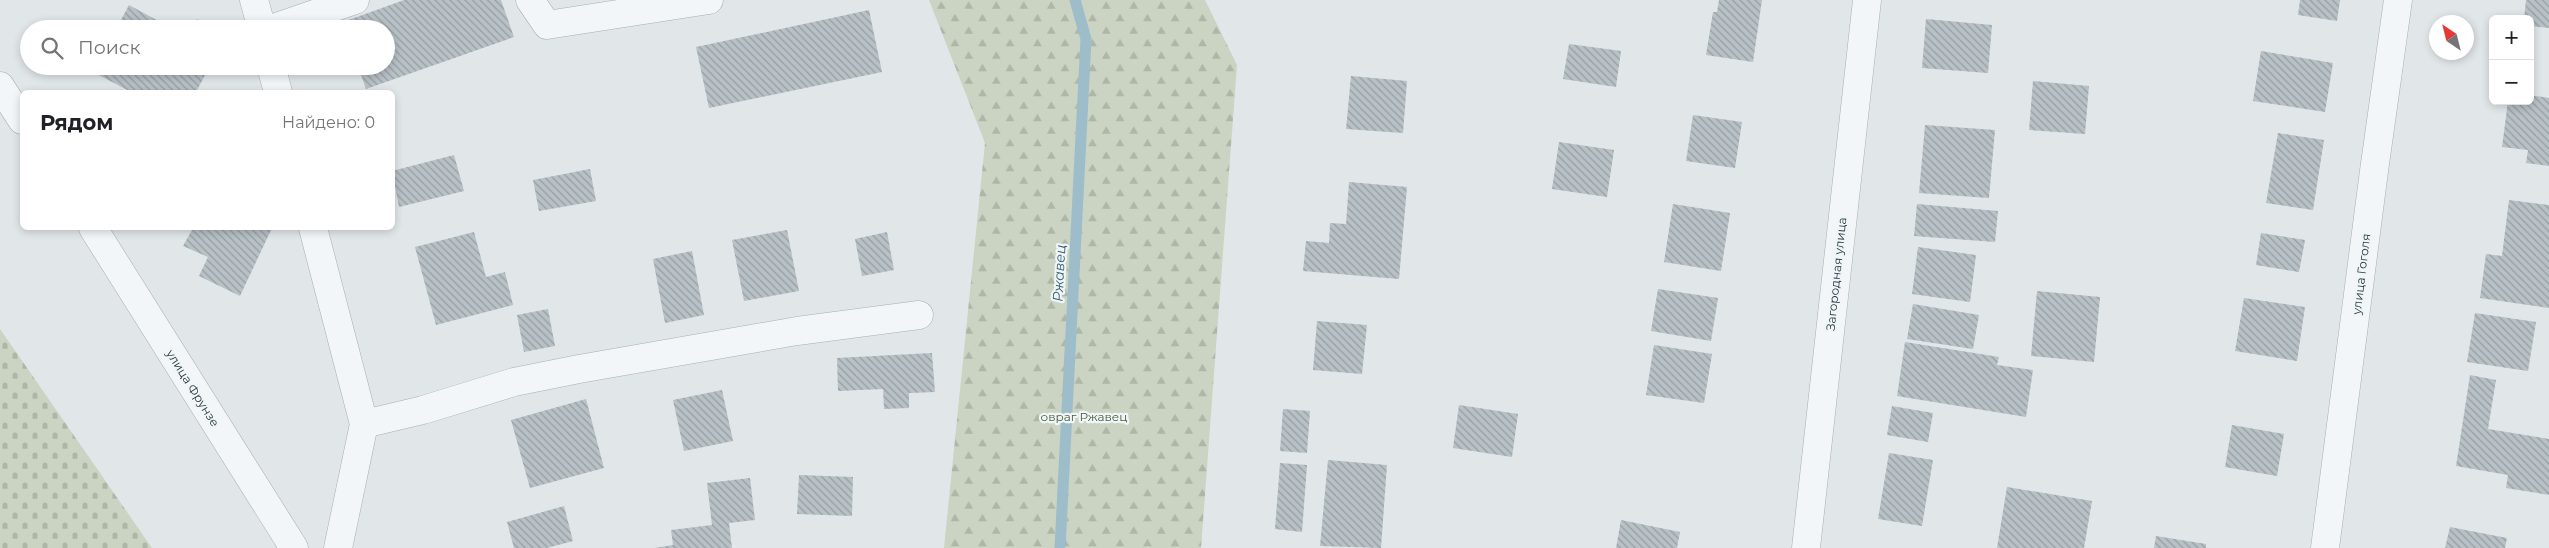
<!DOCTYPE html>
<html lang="ru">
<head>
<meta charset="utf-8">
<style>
  body { margin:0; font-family:Montserrat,sans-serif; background:#f6f6f6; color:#202124 }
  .controls { position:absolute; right:15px; top:15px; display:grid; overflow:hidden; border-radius:8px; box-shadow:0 2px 8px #0003 }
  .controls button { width:45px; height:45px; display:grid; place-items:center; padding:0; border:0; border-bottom:1px solid #e0e0e0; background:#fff; color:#202124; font:25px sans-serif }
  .compass { position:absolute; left:2429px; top:15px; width:45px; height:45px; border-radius:50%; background:#fff; box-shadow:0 2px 8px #0003; rotate:325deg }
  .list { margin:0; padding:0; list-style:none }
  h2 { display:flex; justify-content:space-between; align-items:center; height:65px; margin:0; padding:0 20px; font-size:21px }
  h2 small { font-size:16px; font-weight:400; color:#757577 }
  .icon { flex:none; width:28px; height:28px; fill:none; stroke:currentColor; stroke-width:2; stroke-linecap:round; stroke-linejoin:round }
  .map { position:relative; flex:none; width:2549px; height:548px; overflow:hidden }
  .search { position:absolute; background:#fff; box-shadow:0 2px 8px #0003; left:20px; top:20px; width:375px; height:55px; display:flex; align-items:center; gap:12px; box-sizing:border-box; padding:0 18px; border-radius:28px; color:#757577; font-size:19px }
  .panel { position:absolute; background:#fff; box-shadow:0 2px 8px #0003; left:20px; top:90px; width:375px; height:140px; border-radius:8px }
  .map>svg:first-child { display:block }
</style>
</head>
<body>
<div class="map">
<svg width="2549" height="548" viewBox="0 0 2549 548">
  <defs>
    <pattern id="forest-firs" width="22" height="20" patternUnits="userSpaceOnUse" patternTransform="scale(1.25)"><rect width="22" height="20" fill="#cbd3c2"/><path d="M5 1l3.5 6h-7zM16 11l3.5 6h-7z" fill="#aeb6a8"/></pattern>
    <pattern id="cemetery-stones" width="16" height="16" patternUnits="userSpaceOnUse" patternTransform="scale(1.25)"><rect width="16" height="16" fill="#cbd3c2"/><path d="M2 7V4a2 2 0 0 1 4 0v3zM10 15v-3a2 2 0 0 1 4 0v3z" fill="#aeb6a8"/></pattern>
    <pattern id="building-back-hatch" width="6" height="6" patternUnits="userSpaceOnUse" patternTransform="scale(1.25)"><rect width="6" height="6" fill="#b8c1c6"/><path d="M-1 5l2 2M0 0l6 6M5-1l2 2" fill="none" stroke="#969ea2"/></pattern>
  </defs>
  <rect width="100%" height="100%" fill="#e1e6e9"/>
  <path fill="url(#forest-firs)" d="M929,0H1205L1237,65L1201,548H944L985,143Z"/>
  <path fill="url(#cemetery-stones)" d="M0,329L152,548H0Z"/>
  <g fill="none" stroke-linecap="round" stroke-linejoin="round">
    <path stroke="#9cbdc9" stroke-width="11" d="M1060,548L1086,39L1075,0"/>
  </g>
  <path fill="url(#building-back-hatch)" d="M404,0H501L514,37L366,89L358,66H386V29H345L343,22Z
    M1719,0H1762L1753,62L1706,55L1713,12H1717Z
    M2300,0H2340L2337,21L2298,15Z
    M2526,0H2549V28L2530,26V19H2524Z
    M129,5L173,29H116Z
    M869,10L882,72L709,108L696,47Z
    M197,19L215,29H192Z
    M1926,19L1992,25L1988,73L1922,68Z
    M1569,44L1621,51L1616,87L1563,79Z
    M2261,51L2333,63L2325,112L2253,101Z
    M96,66H210L196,92H131L93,72Z
    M1351,76L1407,81L1403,133L1346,129Z
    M2033,81L2089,86L2085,134L2029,130Z
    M2530,95L2549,98V166L2526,163L2528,150L2502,147L2508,101H2530Z
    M1693,115L1742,122L1735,168L1686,161Z
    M1925,125L1995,130L1989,198L1919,193Z
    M2278,133L2324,140L2313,210L2266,203Z
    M1559,142L1614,150L1607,197L1552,189Z
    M454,155L464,191L399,207L392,171Z
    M590,169L596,201L539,211L533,180Z
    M1349,182L1407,187L1399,279L1303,271L1306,241L1329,243L1330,223L1346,224Z
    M2509,200L2549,205V308L2480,298L2486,254L2502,256Z
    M1673,204L1730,213L1721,271L1664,262Z
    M1917,204L1998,211L1995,242L1914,236Z
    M193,228H272L240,296L199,276L208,257L183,246Z
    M787,230L799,291L744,301L732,240Z
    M474,232L486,277L505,272L513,305L436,325L415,247Z
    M887,232L894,270L862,276L855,239Z
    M2261,233L2305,240L2299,272L2256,265Z
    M1918,247L1976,255L1970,302L1912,294Z
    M692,251L704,315L665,323L653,259Z
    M1658,289L1718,298L1711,341L1651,331Z
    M2037,291L2100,297L2094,362L2031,356Z
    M2244,298L2305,307L2297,361L2235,351Z
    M1913,304L1979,315L1973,349L1907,339Z
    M548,309L555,346L524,352L517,315Z
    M2475,313L2536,322L2528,371L2467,362Z
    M1317,321L1367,325L1362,374L1313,370Z
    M1905,342L1999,357L1997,365L2033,370L2026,417L1897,396Z
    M1654,345L1712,354L1704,403L1646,395Z
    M932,353L935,392L909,393V408L884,409L883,389L838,391L837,358Z
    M2470,375L2496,380L2488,429L2549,439V495L2506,488L2508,475L2456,466Z
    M722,390L733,441L684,451L673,400Z
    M586,399L604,468L530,488L511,420Z
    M1459,405L1518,414L1512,457L1453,448Z
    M1892,406L1933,413L1928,442L1887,435Z
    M1283,409L1310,411L1307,453L1280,451Z
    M2232,425L2284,434L2277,476L2225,467Z
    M1889,453L1933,460L1922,526L1878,519Z
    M1328,460L1387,465L1381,548L1320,546Z
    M1280,463L1307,465L1302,532L1275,529Z
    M799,475L853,477L852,516L797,514Z
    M750,478L755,520L729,523L732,548H655L673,545L671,530L712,525L707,483Z
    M2007,487L2092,501L2084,548H1997Z
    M564,506L573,541L547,548H514L507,522Z
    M1621,520L1680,532L1677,548H1616Z
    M2450,527L2507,538L2505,548H2445Z
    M2156,536L2206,544V548H2154Z"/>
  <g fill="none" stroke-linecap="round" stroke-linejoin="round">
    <g stroke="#a6aeb3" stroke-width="29">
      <path id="minor" d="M254,0L262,29
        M530,0L547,25L709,0
        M271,29L355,0
        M271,66L278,92
        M0,86L22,120
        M93,228L294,548
        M313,228L364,424L338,548
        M364,424L423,410L514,382L579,369L797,331L919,315
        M1806,548L1867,0
        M2325,548L2374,171L2398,0"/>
    </g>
    <use href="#minor" stroke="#f3f6f8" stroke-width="28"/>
  </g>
  <g text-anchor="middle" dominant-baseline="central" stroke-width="4.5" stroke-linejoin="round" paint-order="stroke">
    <g font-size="12" fill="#293841" stroke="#f0f5f7">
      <text transform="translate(1836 274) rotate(-84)">Загородная улица</text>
      <text transform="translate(2361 274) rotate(-83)">улица Гоголя</text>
      <text transform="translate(193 388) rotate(58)">улица Фрунзе</text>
    </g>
    <g font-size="12" fill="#475c37" stroke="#f0f5f7">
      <text x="1084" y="416">овраг Ржавец</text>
    </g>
    <g font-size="14" font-style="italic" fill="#346174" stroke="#f0f5f7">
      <text transform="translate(1059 273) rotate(-87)">Ржавец</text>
    </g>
  </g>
</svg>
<div class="controls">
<button>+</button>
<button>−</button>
</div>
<svg class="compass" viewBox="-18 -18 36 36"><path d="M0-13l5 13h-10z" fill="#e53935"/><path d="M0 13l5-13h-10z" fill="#757577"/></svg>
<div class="search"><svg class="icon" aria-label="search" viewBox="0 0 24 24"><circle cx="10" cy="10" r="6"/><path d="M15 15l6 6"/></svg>Поиск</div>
<section class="panel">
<h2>Рядом<small>Найдено: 0</small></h2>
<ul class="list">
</ul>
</section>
</div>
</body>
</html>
